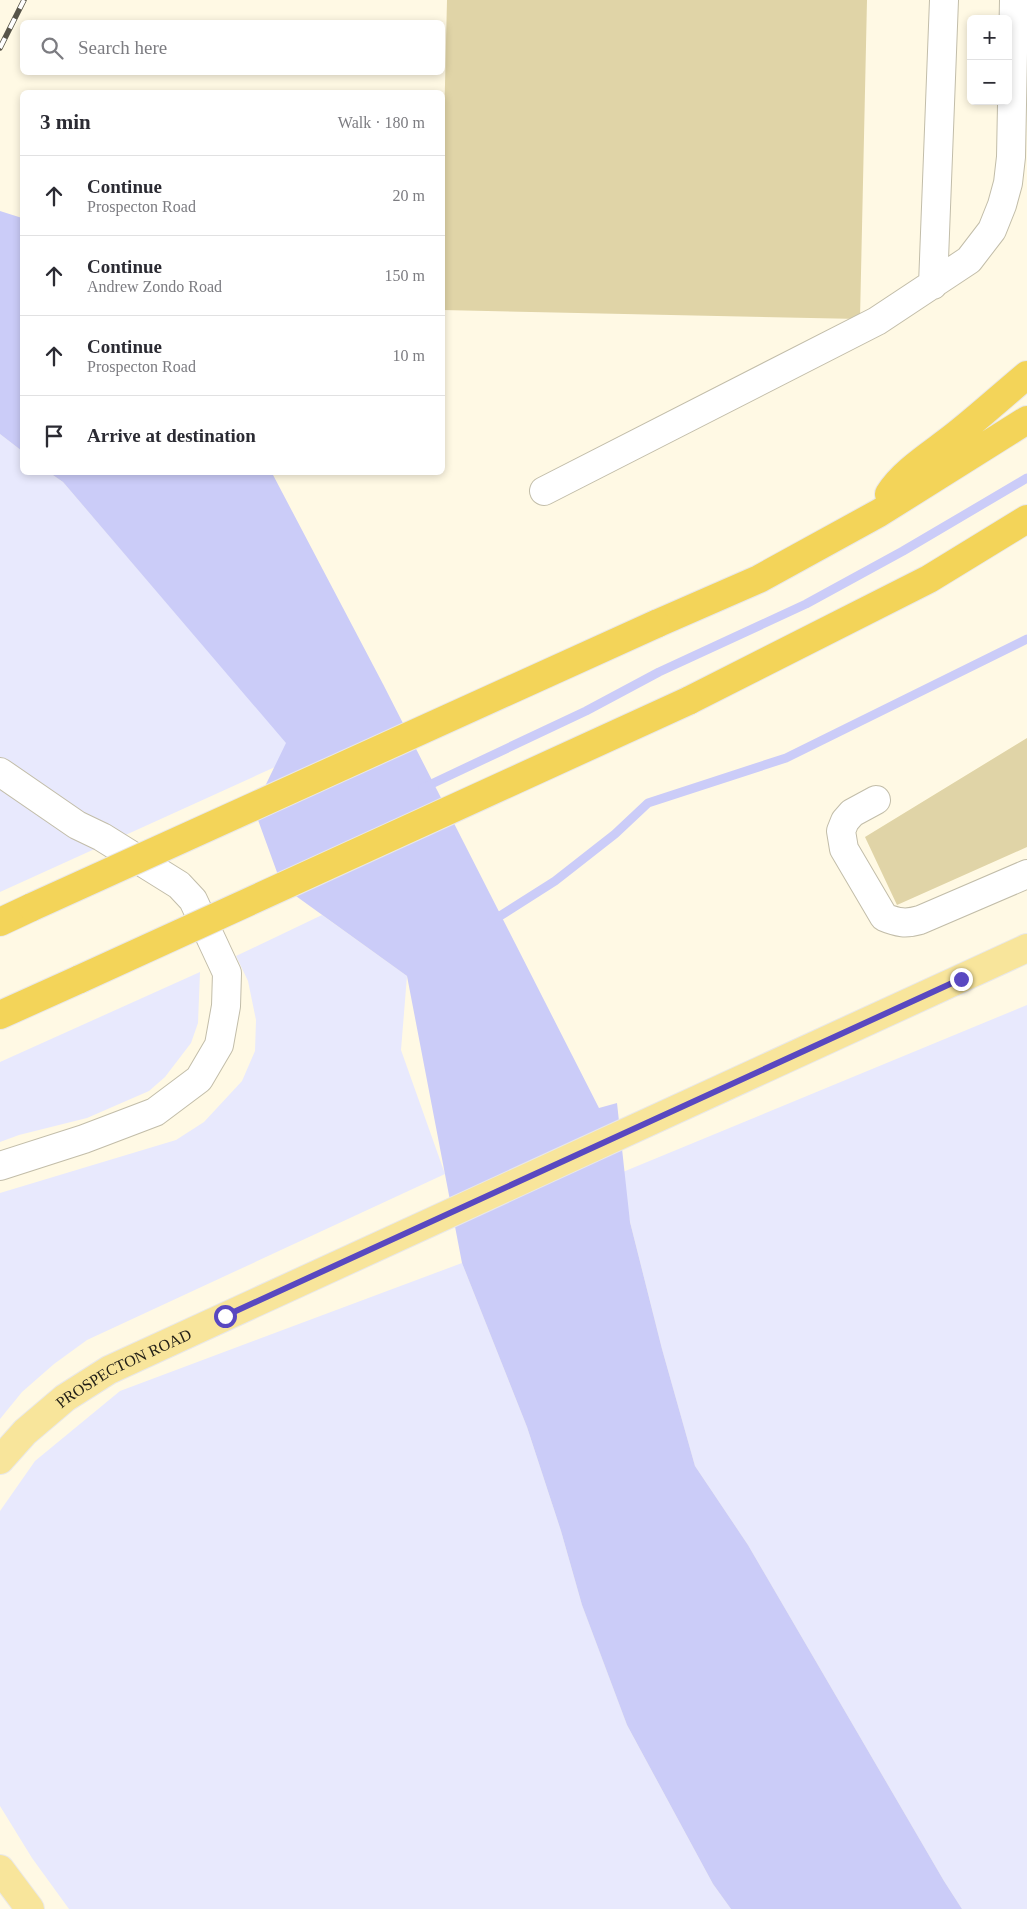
<!DOCTYPE html>
<html lang="en">
<head>
<meta charset="utf-8">
<style>
  body { margin:0; font-family:Georgia,serif; background:#f7f7f7; color:#2b2b33 }
  .controls { position:absolute; right:15px; top:15px; display:grid; overflow:hidden; border-radius:8px; box-shadow:0 2px 8px #0003 }
  .controls button { width:45px; height:45px; display:grid; place-items:center; padding:0; border:0; border-bottom:1px solid #e1e1e2; background:#fff; color:#2b2b33; font:25px sans-serif }
  .stop { position:absolute; width:15px; height:15px; margin:-11px; border:4px solid #5948c0; border-radius:50%; background:#fff }
  .stop.end { background:#5948c0; border-color:#fff; box-shadow:0 1px 5px #0008 }
  .list { margin:0; padding:0; list-style:none }
  h2 { display:flex; justify-content:space-between; align-items:center; height:65px; margin:0; padding:0 20px; font-size:21px }
  h2 small { font-size:16px; font-weight:400; color:#7c7c81 }
  .list li { display:grid; grid-template-columns:32px 1fr auto; gap:15px; align-items:center; box-sizing:border-box; height:80px; padding:0 20px; border-top:1px solid #e1e1e2 }
  .list b { display:block; font-size:19px; white-space:nowrap }
  .list p { margin:0; font-size:16px; white-space:nowrap; color:#7c7c81 }
  .list em { font-size:16px; font-style:normal; color:#7c7c81 }
  .icon { flex:none; width:28px; height:28px; fill:none; stroke:currentColor; stroke-width:2; stroke-linecap:round; stroke-linejoin:round }
  .map { position:relative; flex:none; width:1027px; height:1909px; overflow:hidden }
  .search { position:absolute; background:#fff; box-shadow:0 2px 8px #0003; left:20px; top:20px; width:425px; height:55px; display:flex; align-items:center; gap:12px; box-sizing:border-box; padding:0 18px; border-radius:8px; color:#7c7c81; font-size:19px }
  .panel { position:absolute; background:#fff; box-shadow:0 2px 8px #0003; left:20px; top:90px; width:425px; height:385px; border-radius:8px }
  .map>svg:first-child { display:block }
</style>
</head>
<body>
<div class="map">
<svg width="1027" height="1909" viewBox="0 0 1027 1909">
  <rect width="100%" height="100%" fill="#fff9e4"/>
  <path fill="#e8e9fd" d="M0,434L22,451V472L50,473L63,482L287,743L275,767L0,892Z
    M322,915L407,976L401,1050L445,1174L87,1340L54,1364L22,1392L0,1419V1193L176,1140L204,1122L242,1081L255,1051L256,1020L248,981L236,956Z
    M200,972L198,1023L191,1043L165,1077L149,1091L87,1118L19,1135L0,1142V1062Z
    M1027,1005V1909H962L944,1881L748,1545L695,1466L662,1349L618,1174Z
    M462,1263L527,1427L561,1531L582,1605L627,1725L713,1884L731,1909H69L32,1858L0,1806V1511L35,1461L120,1391Z"/>
  <path fill="#cbccf8" d="M0,211L22,218V451L0,434Z
    M50,473H272L383,684L599,1108L617,1103L630,1222L662,1349L695,1466L748,1545L944,1881L962,1909H731L713,1884L627,1725L582,1605L561,1531L527,1427L462,1263L407,976L282,886L254,809L286,743L63,482Z"/>
  <g fill="none" stroke-linecap="round" stroke-linejoin="round">
    <path stroke="#cbccf8" stroke-width="9" d="M423,788L586,711L659,672L806,604L903,551L1027,478
      M492,921L555,881L615,834L648,803L786,758L1027,639"/>
  </g>
  <path fill="#e0d4a7" d="M447,0H867L860,319L442,310V211Z
    M1027,738V847L897,905L865,837Z"/>
  <g fill="none" stroke-linecap="round" stroke-linejoin="round">
    <g stroke="#c2bda9" stroke-width="30">
      <path id="minor" d="M933,285L944,0
        M544,491L877,321L969,260L992,230L1002,205L1008,183L1011,157L1014,0
        M0,772L77,825L102,837L179,885L193,900L227,973L226,1006L219,1045L199,1079L155,1112L84,1139L0,1166
        M876,800L852,813L845,821L841,831L844,849L884,917C898,923 906,924 920,920L1027,874"/>
    </g>
    <g stroke="#e9e8e8" stroke-width="30">
      <g id="major">
        <path id="s1" d="M0,1460L25,1432L65,1398L109,1370L1027,948"/>
        <path d="M0,1869L30,1909"/>
      </g>
    </g>
    <g stroke="#e9e8e8" stroke-width="30">
      <path id="highway" d="M889,494C903,471 935,452 956,435C980,416 1003,395 1027,375
        M656,624L759,579L879,513L1027,420
        M688,701L929,579L1027,519
        M0,922L32,907
        M0,1015L80,979"/>
    </g>
    <use href="#minor" stroke="#fff" stroke-width="28"/>
    <use href="#major" stroke="#f8e59b" stroke-width="28"/>
    <use href="#highway" stroke="#f3d459" stroke-width="28"/>
    <g stroke="#575448" stroke-width="5.5">
      <path id="rail" d="M0,48L24,0"/>
    </g>
    <use href="#rail" stroke="#fff" stroke-width="4" stroke-dasharray="11" stroke-linecap="butt"/>
    <g stroke="#e9e8e8" stroke-width="30" stroke-linecap="butt">
      <path id="highway-bridge" d="M32,907L656,624
        M80,979L688,701"/>
    </g>
    <use href="#highway-bridge" stroke="#f3d459" stroke-width="28"/>
  </g>
  <g fill="none" stroke-linecap="round" stroke-linejoin="round">
    <path stroke="#5948c0" stroke-width="6" d="M225,1316L961,979"/>
  </g>
  <g text-anchor="middle" dominant-baseline="central" stroke-width="5" stroke-linejoin="round" paint-order="stroke">
    <g font-size="16" fill="#201e16" stroke="#fff">
      <text stroke="none"><textPath href="#s1" startOffset="156">PROSPECTON ROAD</textPath></text>
    </g>
  </g>
</svg>
<div class="controls">
<button>+</button>
<button>−</button>
</div>
<div class="stop" style="left:225px;top:1316px"></div>
<div class="stop end" style="left:961px;top:979px"></div>
<div class="search"><svg class="icon" aria-label="search" viewBox="0 0 24 24"><circle cx="10" cy="10" r="6"/><path d="M15 15l6 6"/></svg>Search here</div>
<section class="panel">
<h2>3 min<small>Walk · 180 m</small></h2>
<ul class="list">
<li><svg class="icon" aria-label="ahead" viewBox="0 0 24 24"><path d="M12 20V5M6 11l6-6 6 6"/></svg><div><b>Continue</b><p>Prospecton Road</p></div><em>20 m</em></li>
<li><svg class="icon" aria-label="ahead" viewBox="0 0 24 24"><path d="M12 20V5M6 11l6-6 6 6"/></svg><div><b>Continue</b><p>Andrew Zondo Road</p></div><em>150 m</em></li>
<li><svg class="icon" aria-label="ahead" viewBox="0 0 24 24"><path d="M12 20V5M6 11l6-6 6 6"/></svg><div><b>Continue</b><p>Prospecton Road</p></div><em>10 m</em></li>
<li><svg class="icon" aria-label="arrive" viewBox="0 0 24 24"><path d="M6 21V4h12l-3 4 3 4H6"/></svg><div><b>Arrive at destination</b></div></li>
</ul>
</section>
</div>
</body>
</html>
